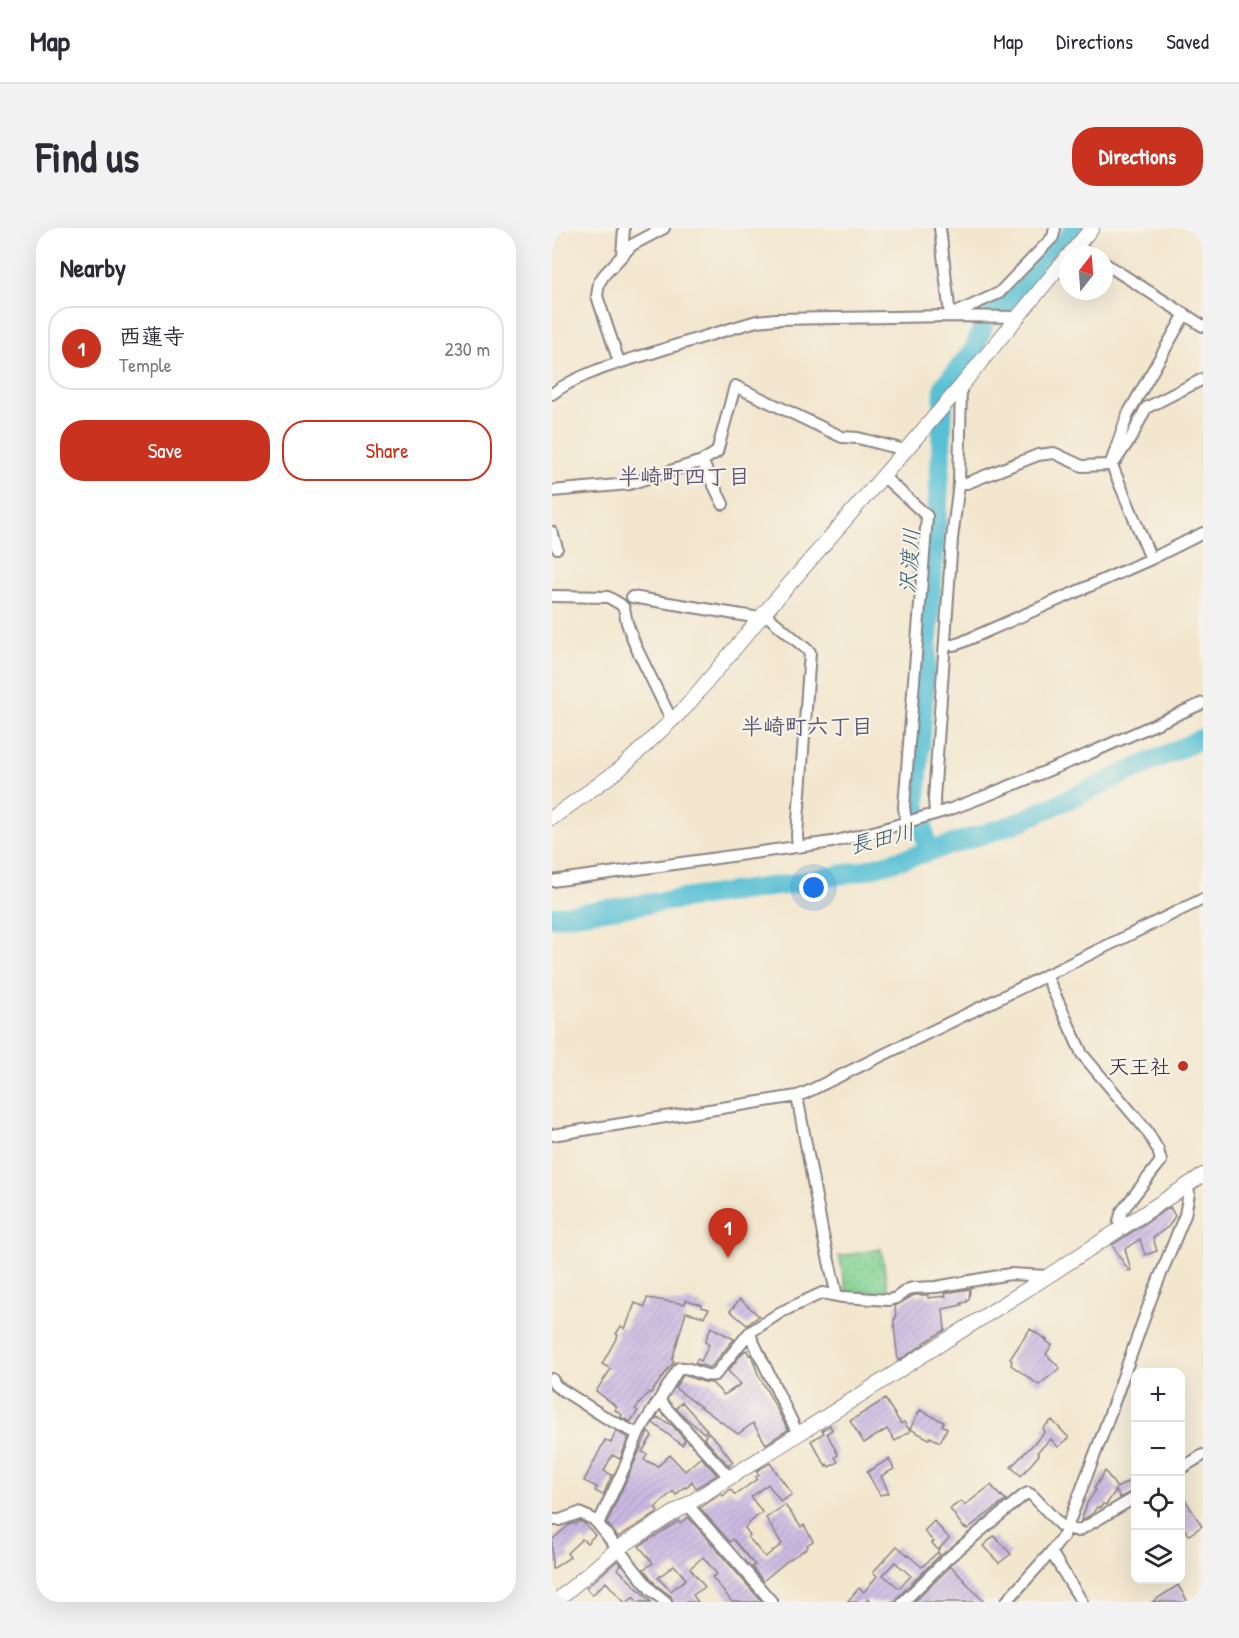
<!DOCTYPE html>
<html lang="en">
<head>
<meta charset="utf-8">
<style>
  body { margin:0; font-family:"Patrick Hand","Klee One",sans-serif; background:#f2f2f3; color:#2b2b33 }
  .controls { position:absolute; right:18px; bottom:18px; display:grid; overflow:hidden; border-radius:12px; box-shadow:0 6px 24px #0002 }
  .controls button { width:54px; height:54px; display:grid; place-items:center; padding:0; border:0; border-bottom:2px solid #e1e1e2; background:#fff; color:#2b2b33; font:30px sans-serif }
  .compass { position:absolute; left:507px; top:18px; width:54px; height:54px; border-radius:50%; background:#fff; box-shadow:0 6px 24px #0002; rotate:17deg }
  .you { position:absolute; left:262px; top:660px; width:21px; height:21px; margin:-15px; border:4px solid #fff; border-radius:50%; background:#1a73e8; box-shadow:0 0 0 9px #1a73e833 }
  .badge { display:grid; place-items:center; width:39px; height:39px; border-radius:50%; background:#c8321e; color:#fff; font-size:20px; font-weight:700 }
  .pin { position:absolute; translate:-50% -50px; filter:drop-shadow(0 2px 3px #0008) }
  .pin::after { content:''; position:absolute; top:32px; width:21px; height:18px; background:inherit; clip-path:polygon(0 0,100% 0,50% 100%) }
  .list { margin:0; padding:0; list-style:none }
  h2 { display:flex; justify-content:space-between; align-items:center; height:78px; margin:0; padding:0 24px; font-size:26px }
  h2 small { font-size:20px; font-weight:400; color:#7c7c81 }
  .list li { display:grid; grid-template-columns:39px 1fr auto; gap:18px; align-items:center; box-sizing:border-box; height:84px; margin:0 12px 12px; padding:0 12px; border:2px solid #e1e1e2; border-radius:24px }
  .list b { display:block; font-size:22px; white-space:nowrap }
  .list p { margin:0; font-size:20px; white-space:nowrap; color:#7c7c81 }
  .list em { font-size:20px; font-style:normal; color:#7c7c81 }
  .actions { display:flex; gap:12px; padding:18px 24px }
  .actions a { flex:1; padding:14px 0; border:2px solid #c8321e; border-radius:24px; text-align:center; font-size:21px; color:#c8321e }
  .actions .main { background:#c8321e; color:#fff }
  .icon { flex:none; width:33px; height:33px; fill:none; stroke:currentColor; stroke-width:2; stroke-linecap:round; stroke-linejoin:round }
  .map { position:relative; flex:none; width:651px; height:1374px; overflow:hidden; border-radius:24px }
  header { display:flex; align-items:center; gap:36px; box-sizing:border-box; height:84px; padding:0 30px; background:#fff; border-bottom:2px solid #e1e1e2 }
  header strong { font-size:28px }
  nav { display:flex; gap:33px; margin-inline-start:auto; font-size:21px }
  .intro { display:flex; align-items:center; justify-content:space-between; box-sizing:border-box; height:144px; padding:0 36px }
  h1 { margin:0; font-size:42px }
  .button { padding:15px 27px; border-radius:24px; background:#c8321e; color:#fff; font-size:21px; font-weight:700 }
  main { display:flex; gap:36px; padding:0 36px }
  aside { flex:1; background:#fff; border-radius:24px; box-shadow:0 6px 24px #0002 }
  .map>svg:first-child { display:block }
</style>
</head>
<body>
<header>
<strong>Map</strong>
<nav><a>Map</a><a>Directions</a><a>Saved</a></nav>
</header>
<div class="intro"><h1>Find us</h1><a class="button">Directions</a></div>
<main>
<aside>
<h2>Nearby<small></small></h2>
<ul class="list">
<li><span class="badge">1</span><div><b>西蓮寺</b><p>Temple</p></div><em>230 m</em></li>
</ul>
<div class="actions"><a class="main">Save</a><a>Share</a></div>
</aside>
<div class="map">
<svg width="651" height="1374" viewBox="0 0 651 1374">
  <defs>
    <pattern id="green-dots" width="8" height="8" patternUnits="userSpaceOnUse" patternTransform="scale(1.5)"><rect width="8" height="8" fill="#7fd192"/><path d="M2 2h.1M6 6h.1" fill="none" stroke="#6db37f" stroke-width="1.8" stroke-linecap="round"/></pattern>
    <pattern id="building-hatch" width="6" height="6" patternUnits="userSpaceOnUse" patternTransform="scale(1.5)"><rect width="6" height="6" fill="#ccb9e2"/><path d="M-1 1l2-2M0 6l6-6M5 7l2-2" fill="none" stroke="#af9fc3"/></pattern>
  </defs>
  <rect width="100%" height="100%" fill="#f7f3e8"/>
  <filter id="ink" filterUnits="userSpaceOnUse"><feTurbulence type="fractalNoise" baseFrequency=".0167" numOctaves="2"/><feDisplacementMap in="SourceGraphic" scale="12" xChannelSelector="R" yChannelSelector="G"/><feConvolveMatrix kernelMatrix="1 2 1 2 8 2 1 2 1" color-interpolation-filters="sRGB"/></filter>
  <filter id="wash" filterUnits="userSpaceOnUse"><feTurbulence type="fractalNoise" baseFrequency=".008" numOctaves="4" result="noise"/><feDisplacementMap in="SourceGraphic" scale="24" xChannelSelector="R" yChannelSelector="G"/><feGaussianBlur stdDeviation="1.35" result="paint"/><feColorMatrix in="noise" values="0 0 0 0 0 0 0 0 0 0 0 0 0 0 0 0 0 1.4 0 .05"/><feComposite in="paint" operator="in"/></filter>
  <g filter="url(#wash)">
    <rect width="100%" height="100%" fill="#f3e6ce"/>
    <path fill="url(#green-dots)" stroke="#507a66" stroke-width="1.5" d="M329,1021L336,1062L325,1064L295,1063L287,1028Z"/>
    <g fill="none" stroke-linecap="round" stroke-linejoin="round">
      <path stroke="#57c0d4" stroke-width="20" d="M440,86L470,63L524,0
        M366,583L364,575L388,245L392,158L422,122L431,98
        M371,598L376,624
        M0,689L239,656L309,643L376,624L462,596L651,510"/>
    </g>
    <g id="blocks">
      <path fill="url(#building-hatch)" fill-rule="evenodd" d="M618,979L623,988L617,998L601,1010L605,1023L593,1027L588,1011L573,1021L579,1042L577,1043L560,1017Z
        M418,1061L417,1072H415V1074L409,1075L410,1077L391,1081L393,1102L372,1115V1116L346,1133L342,1097V1091L344,1090L343,1078L362,1067H376V1070L394,1068L393,1065Z
        M95,1070L133,1076L134,1072L150,1077L149,1079L157,1081L152,1089L134,1084L120,1132L122,1133L99,1165L97,1164L83,1181L86,1183L78,1194L69,1189L70,1187L63,1182L65,1179L44,1163L59,1141L50,1136L66,1107L64,1106L69,1098L73,1101L83,1075L93,1079Z
        M188,1071L207,1088L195,1097L178,1083Z
        M159,1099L182,1111L158,1140L143,1135L145,1131L149,1133L157,1117L153,1114Z
        M478,1101L495,1112L494,1113L500,1117L494,1126L508,1140L487,1157L459,1137L460,1133L458,1131Z
        M195,1122L197,1127L199,1126L206,1146L236,1202L214,1216L201,1195L186,1206L123,1160L131,1147L152,1154L160,1155L172,1167L189,1156L176,1143L191,1124Z
        M333,1171L349,1196L352,1194L358,1203L343,1213L335,1201L312,1215L298,1193Z
        M130,1174L155,1202L152,1205L137,1193L124,1180Z
        M368,1182L392,1194L390,1197L395,1200L388,1214L378,1209L377,1211L358,1201Z
        M105,1189L120,1197L133,1212L130,1217L101,1195Z
        M500,1192L517,1210L506,1219L499,1211L485,1224L487,1227L469,1248L459,1239L493,1204L491,1200Z
        M278,1197L280,1202L275,1205L286,1227L283,1229L286,1234L277,1239L275,1236L274,1238L259,1213L272,1205L270,1202Z
        M64,1203L76,1210L68,1231L60,1227L52,1243L60,1247L51,1267L43,1263L45,1259L32,1253L53,1212L59,1215Z
        M96,1204L100,1208L90,1224L95,1226L92,1232L106,1238L118,1227L133,1243L149,1229L165,1247L144,1260L140,1253L134,1260L132,1259L124,1267L121,1263L103,1280L106,1283L104,1286L66,1309L55,1295Z
        M156,1204L165,1213L181,1234L177,1238L152,1210Z
        M337,1231L342,1241L329,1248L337,1265L328,1267L315,1244Z
        M218,1235L240,1266L229,1274L216,1256L199,1269L210,1284L194,1298L193,1300L198,1307L196,1309L213,1329L230,1316L214,1290L233,1277L249,1299L252,1297L261,1313L255,1317L256,1319L234,1334L211,1353L200,1339L203,1337L181,1311L178,1314L148,1280L169,1266L171,1268L178,1261L183,1267L205,1251L204,1249L207,1247L204,1243Z
        M553,1243L565,1260L584,1249V1261L568,1270L564,1262L554,1277L551,1276L548,1280L545,1279L541,1285L529,1293L535,1275L544,1262L542,1261Z
        M439,1257L448,1268L449,1267L454,1272L415,1301L414,1299L412,1300L398,1281L409,1273L413,1277Z
        M628,1264L650,1298L637,1307L628,1294Z
        M136,1289L210,1374H180L160,1349L165,1346L151,1329L138,1340L153,1359L141,1367L146,1374H121L119,1368L104,1357L92,1341L101,1335L87,1318L127,1293L128,1295ZM122,1337L134,1351L119,1363L106,1350Z
        M27,1293L32,1295L43,1307L35,1315L30,1311L15,1325L18,1329L0,1341V1312L17,1297L22,1295L23,1296Z
        M382,1293L397,1310L386,1322L380,1315L382,1314L372,1303Z
        M442,1308L459,1326L447,1335L431,1318Z
        M345,1318L370,1339L386,1324L388,1327L346,1369L344,1374H321L316,1371L314,1374H295L307,1360L312,1364L325,1348L321,1344ZM343,1334L359,1348L347,1360L331,1347Z
        M66,1332L69,1337L65,1340L99,1374H86L81,1369L76,1374H72L54,1354L40,1367L34,1360Z
        M399,1338L432,1374H362Z
        M626,1357L636,1374H600Z"/>
    </g>
  </g>
  <g filter="url(#ink)">
    <use href="#blocks" fill-opacity="0" stroke="#8a8484" stroke-width="1.5"/>
    <g fill="none" stroke-linecap="round" stroke-linejoin="round">
      <g stroke="#8a8484" stroke-width="14">
        <path id="minor" d="M388,0L398,88
          M525,18L540,27
          M70,27L72,0
          M552,35L651,98
          M401,86L447,65L501,9L503,0
          M67,134L45,68L47,55L52,47L80,17L112,0
          M0,166C27,145 70,134 103,124C137,113 171,103 205,93L224,91L398,88L465,89
          M150,233L171,276
          M331,248L375,288L352,579L354,594
          M407,255H415L486,227L502,225L530,238L556,237L564,232L580,208L594,180L651,151
          M0,263L77,256L150,233L165,224L183,158L290,209L306,210L353,222
          M0,304L5,320
          M599,331L559,235L576,186L633,86
          M0,368L56,369L68,376L72,380L75,395L83,417L120,493
          M80,369L208,390
          M213,386L258,424L245,607L246,619
          M393,416L401,417L408,415L599,331L651,305
          M383,585L382,571L400,311L407,255L409,158
          M0,653L280,614L325,603L399,581L436,567L534,527L651,475
          M494,747L530,826L595,903L606,922L609,933L570,983L567,993L569,1000
          M245,868L271,1007L285,1068
          M0,907L245,868L253,865L651,671
          M197,1105L246,1206
          M0,1151L4,1158L56,1191L86,1206
          M107,1172L178,1250
          M628,1241L651,1227
          M136,1277L220,1374
          M0,1292H8L27,1285L41,1291L46,1296
          M499,1324L530,1374
          M114,1374L99,1362L46,1296L74,1236L86,1206L127,1140C140,1138 150,1150 163,1147L197,1105L229,1084L270,1065L291,1069L337,1072L344,1070L355,1062L361,1060L384,1059L458,1046L496,1048
          M351,1374L396,1330L472,1267L476,1265L481,1268L509,1298L526,1303L584,1269
          M454,1374L499,1324L512,1307L551,1205L600,1068L633,987L637,965L635,958"/>
      </g>
      <g stroke="#8a8484" stroke-width="16">
        <path id="tertiary" d="M517,27L540,0
          M0,590L68,541L133,480L208,390L409,158L516,28
          M3,1374L65,1321L496,1048L651,947"/>
      </g>
      <use href="#minor" stroke="#fff" stroke-width="10"/>
      <use href="#tertiary" stroke="#fff" stroke-width="14"/>
    </g>
  </g>
  <circle fill="#c8321e" stroke="#f7f3e8" stroke-width="2" cx="631" cy="838" r="6"/>
  <g text-anchor="middle" dominant-baseline="central" stroke-width="4.5" stroke-linejoin="round" paint-order="stroke">
    <g font-size="21" fill="#22223b" stroke="#f7f3e8" text-anchor="end">
      <text x="619" y="838">天王社</text>
    </g>
    <g font-size="22" font-weight="bold" fill="#5e5775" stroke="#f7f3e8">
      <text x="132" y="248">半崎町四丁目</text>
      <text x="255" y="498">半崎町六丁目</text>
    </g>
    <g font-size="22" font-style="italic" fill="#355971" stroke="#f7f3e8">
      <text transform="translate(357 333) rotate(-86)">沢渡川</text>
      <text transform="translate(330 610) rotate(-13)">長田川</text>
    </g>
  </g>
</svg>
<div class="controls">
<button>+</button>
<button>−</button>
<button><svg class="icon" aria-label="locate" viewBox="0 0 24 24"><circle cx="12" cy="12" r="6"/><path d="M12 2v4M12 18v4M2 12h4M18 12h4"/></svg></button>
<button><svg class="icon" aria-label="layers" viewBox="0 0 24 24"><path d="M12 4l9 5-9 5-9-5zM3 14l9 5 9-5"/></svg></button>
</div>
<svg class="compass" viewBox="-18 -18 36 36"><path d="M0-13l5 13h-10z" fill="#e53935"/><path d="M0 13l5-13h-10z" fill="#7c7c81"/></svg>
<div class="you"></div>
<div class="pin badge" style="left:176px;top:1030px">1</div>
</div>
</main>
</body>
</html>
